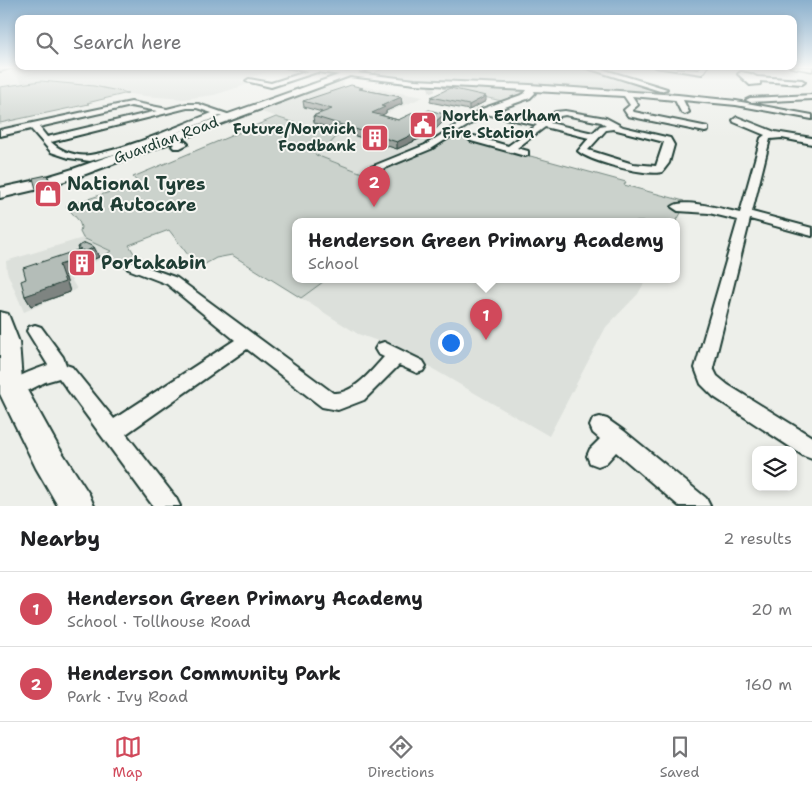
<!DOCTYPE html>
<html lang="en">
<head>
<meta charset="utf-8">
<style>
  body { margin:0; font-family:"Shantell Sans",sans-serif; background:#f6f6f6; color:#202124 }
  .controls { position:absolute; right:15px; bottom:15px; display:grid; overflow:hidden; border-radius:10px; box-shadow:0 2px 8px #0003 }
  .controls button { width:45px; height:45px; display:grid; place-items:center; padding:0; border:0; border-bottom:1px solid #e0e0e0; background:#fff; color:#202124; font:25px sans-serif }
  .you { position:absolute; left:450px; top:342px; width:18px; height:18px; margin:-12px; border:4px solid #fff; border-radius:50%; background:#1a73e8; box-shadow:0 0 0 8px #1a73e833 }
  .badge { display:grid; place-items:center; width:32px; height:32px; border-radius:50%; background:#d1495b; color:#fff; font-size:16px; font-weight:700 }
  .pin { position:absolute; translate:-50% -41px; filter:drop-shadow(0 1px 2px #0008) }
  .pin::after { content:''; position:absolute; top:26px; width:18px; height:15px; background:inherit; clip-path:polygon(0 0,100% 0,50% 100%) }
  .popup { position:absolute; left:292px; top:218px; width:388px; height:65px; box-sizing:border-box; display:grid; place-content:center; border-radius:10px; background:#fff; filter:drop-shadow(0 1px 4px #0005); font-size:16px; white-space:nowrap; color:#757577 }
  .popup b { font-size:19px; color:#202124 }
  .popup::after { content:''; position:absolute; left:50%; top:100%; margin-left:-10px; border:10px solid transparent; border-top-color:#fff }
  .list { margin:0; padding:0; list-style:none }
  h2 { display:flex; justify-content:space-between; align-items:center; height:65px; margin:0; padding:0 20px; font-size:21px }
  h2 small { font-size:16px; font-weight:400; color:#757577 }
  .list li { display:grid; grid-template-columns:32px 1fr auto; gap:15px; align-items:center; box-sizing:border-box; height:75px; padding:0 20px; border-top:1px solid #e0e0e0 }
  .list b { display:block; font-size:19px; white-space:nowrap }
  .list p { margin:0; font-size:16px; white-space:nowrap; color:#757577 }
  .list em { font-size:16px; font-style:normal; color:#757577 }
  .icon { flex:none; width:28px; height:28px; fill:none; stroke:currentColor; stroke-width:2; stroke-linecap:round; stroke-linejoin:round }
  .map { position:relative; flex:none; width:812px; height:506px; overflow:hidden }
  .search { position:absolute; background:#fff; box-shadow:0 2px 8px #0003; left:15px; right:15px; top:15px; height:55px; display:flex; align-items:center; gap:12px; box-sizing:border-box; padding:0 18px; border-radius:10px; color:#757577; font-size:19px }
  .sheet { height:215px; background:#fff }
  nav { display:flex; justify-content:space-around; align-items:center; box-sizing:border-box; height:70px; border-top:1px solid #e0e0e0; background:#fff; font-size:14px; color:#757577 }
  nav a { display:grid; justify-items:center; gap:2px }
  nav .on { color:#d1495b }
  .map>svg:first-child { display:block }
</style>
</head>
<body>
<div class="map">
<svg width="812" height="506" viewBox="0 0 812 506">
  <rect width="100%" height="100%" fill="#edefea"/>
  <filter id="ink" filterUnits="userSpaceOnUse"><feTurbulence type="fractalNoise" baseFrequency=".02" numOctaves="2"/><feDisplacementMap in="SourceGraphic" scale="10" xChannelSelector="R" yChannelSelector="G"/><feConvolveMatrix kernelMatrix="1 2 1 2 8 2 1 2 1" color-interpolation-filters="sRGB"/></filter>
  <g filter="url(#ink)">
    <path fill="#dce0db" d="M60,67L271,68L281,67L240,81L252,83L214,95L184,99L144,96L41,81L26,84L22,83L17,76Z
      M345,81L342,85L350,87L355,85L423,97L374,119L437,138L373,168L372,173H362L316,155L312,151L317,147H327L336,136L259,111Z
      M83,238L112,251L83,270L69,276L77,289L24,312L7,272L6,261Z
      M327,279H633L644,283L638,294L606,327L549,436L395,347L358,334L301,298Z"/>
    <path fill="#cbd2cc" stroke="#758880" d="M387,67H581L676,94L431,82L396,79L372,74Z
      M41,81L94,86L128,93L87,103L89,104L0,123V87Z
      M449,85L524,89L526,93L502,101L442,88Z
      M276,117L337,136L327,147H317V150L313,151L316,155L362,173H372V176L434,148L453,135L626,182L624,185L684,201L680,208L682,211L676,222L296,221V279H327L301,298L232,255L216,258L198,268L169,230L129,245L135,255V261C123,264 116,261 104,256L111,251L83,238L80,232L81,227L79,221L66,206L138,183L133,177Z"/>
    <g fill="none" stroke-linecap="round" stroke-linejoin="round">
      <path stroke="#c4cbc6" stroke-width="7" stroke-dasharray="7 4" stroke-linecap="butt" d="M429,90L434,88"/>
      <g stroke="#1f3d34" stroke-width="4">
        <path id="minor" d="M0,67H13L0,71Z
          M285,67H307L415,80L530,85L678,95L736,101L812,115V119L736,105L683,100L689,112L685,114L681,112L675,100L632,96L638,105L632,110L634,112L708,127V131L705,132L628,116L624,110L630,105L624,96L534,91L535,93L530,98L494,111L542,122L555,112L565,111L606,118L623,127L670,138L674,145L669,163L662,172C646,176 590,162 578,151L589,138L545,127L517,148L528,151V155L525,156L471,141L469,139L474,136L508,146L537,125L486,114L431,149L375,172L370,169L371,167L425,145L482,109L524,94L527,90L415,84L317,72L271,87L246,81L249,79L271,83L309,71ZM565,115L601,122L606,125L600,126L593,133L550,123L560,116ZM613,129L664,142L656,166L633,164L588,150L606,130Z
          M584,67H595L667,89L660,91Z
          M655,67L699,70L701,67H707L702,74Z
          M741,72L751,74L757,77L802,80L805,82L802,84L760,81V84L750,85L738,74Z
          M812,95V99L750,102L746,100L750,98Z
          M131,102L167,109L187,104H198L236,117L232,119L220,116L136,148L90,161L69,158L51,152L31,129L0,136V130ZM131,106L157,111L47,137L39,127ZM187,108H197L212,113C175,127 129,149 90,155C77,157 60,151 51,142Z
          M737,117L775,132L812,138V144L782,138L770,139L752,212L812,228V236L750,219L713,368L717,376L728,385L812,437V459L804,456L714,397L701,384L695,368L738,220L709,213L678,211L672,207C682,197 726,210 740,213L761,138L765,135L734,122L733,120Z
          M169,136L186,142L188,144L180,148H174L172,146L174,144L164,139Z
          M133,262L177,278L333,393C353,395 372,370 384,357L378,354L375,349L378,344L384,342L423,361L426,366L423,371L417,373L399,365L364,400L338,410L322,407L247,349L126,434L176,498L180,506H153L59,378L45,382L12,399L5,397L2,391C9,378 34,370 48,365L27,331L29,327L35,325L41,327L63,357L66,365L72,367L114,419L235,340L167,284L128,269L126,266L128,263Z
          M600,417L607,419L624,431L706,498L710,506H679L616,452L606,463L598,466L590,463L587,456L590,449L600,439L593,433L590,426L593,419Z"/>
      </g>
      <g stroke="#1f3d34" stroke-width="3">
        <path id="major" d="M790,67H812V71Z"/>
      </g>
      <g stroke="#1f3d34" stroke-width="4">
        <path id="highway" d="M361,67H374L83,175L43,188L0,198V188L33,181L73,169Z
          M0,312L8,314L19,342L22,381L58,446L89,494L94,506H58L36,468L0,394Z"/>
      </g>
      <use href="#minor" fill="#f6f6f2" fill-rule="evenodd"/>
      <use href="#major" fill="#f6f6f2" fill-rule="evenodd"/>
      <use href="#highway" fill="#f6f6f2" fill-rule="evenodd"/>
    </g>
    <path fill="#9ba39e" stroke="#1f3d34" d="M363,90L401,97L402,104L386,111V113L381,115L398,120L419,115L444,114V121L432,133L397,149L314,123L313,116L322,112L304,107L303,101Z
      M431,97L486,101L469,110L430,102Z
      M77,247H94L99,257L90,261L87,260L89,265L84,269L65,275L70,292L31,306L25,296L26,279L78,250Z"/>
    <path fill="#7e8481" stroke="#1f3d34" d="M486,96V101L469,110V105Z
      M401,97L402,104L386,111V113L372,120V113L381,106Z
      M444,114V121L432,133L397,149V142Z
      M47,175L54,187L57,198L43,202L36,189Z
      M94,247L99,257L90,261L85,252Z
      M82,250L89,265L84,269L65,275L70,292L31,306L25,296L59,265Z"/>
    <path fill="#b4bdb8" stroke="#1f3d34" d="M351,85L363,88L359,89L401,97L381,106L385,107L372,113L398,120L413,113L419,115L429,110L444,114L432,125L397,142L313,116L332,109L303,101Z
      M450,88L486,96L469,105L431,97Z
      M47,175L51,185L36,189L33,178Z
      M85,243L94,247L85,252L82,250L84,255L78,259L59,265L65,282L25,296L21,281L26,279L23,268L81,249L77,247Z"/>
  </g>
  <linearGradient id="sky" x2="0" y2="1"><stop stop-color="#8bb0cd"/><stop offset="0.49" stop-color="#f7f8f6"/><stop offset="1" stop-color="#f7f8f6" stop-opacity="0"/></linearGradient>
  <rect width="812" height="138" fill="url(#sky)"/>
  <defs>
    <g id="civic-square" transform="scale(1.4375)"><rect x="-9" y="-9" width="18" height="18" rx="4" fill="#d1495b" stroke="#f6f6f2"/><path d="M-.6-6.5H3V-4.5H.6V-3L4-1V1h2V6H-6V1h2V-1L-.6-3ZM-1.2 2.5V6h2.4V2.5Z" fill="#fff"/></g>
    <g id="building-square" transform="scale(1.4375)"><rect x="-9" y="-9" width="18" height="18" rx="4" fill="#d1495b" stroke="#f6f6f2"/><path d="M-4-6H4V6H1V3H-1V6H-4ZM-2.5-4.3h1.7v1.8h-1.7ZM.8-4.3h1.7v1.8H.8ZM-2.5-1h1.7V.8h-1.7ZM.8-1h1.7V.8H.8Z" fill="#fff"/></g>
    <g id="shop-square" transform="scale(1.4375)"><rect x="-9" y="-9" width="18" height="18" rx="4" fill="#d1495b" stroke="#f6f6f2"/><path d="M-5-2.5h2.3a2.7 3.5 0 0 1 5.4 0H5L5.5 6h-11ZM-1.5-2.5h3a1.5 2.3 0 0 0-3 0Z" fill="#fff"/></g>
  </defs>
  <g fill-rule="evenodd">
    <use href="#civic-square" x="423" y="125"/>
    <use href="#building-square" x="375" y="138"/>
    <use href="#shop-square" x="48" y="194"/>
    <use href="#building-square" x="82" y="263"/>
  </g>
  <g text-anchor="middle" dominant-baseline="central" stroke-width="4" stroke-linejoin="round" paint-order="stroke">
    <g font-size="15" font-weight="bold" fill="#1f3d34" stroke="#f6f6f2" text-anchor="start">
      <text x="442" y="116">North Earlham<tspan x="442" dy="17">Fire Station</tspan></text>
      <text x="356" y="129" text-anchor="end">Future/Norwich<tspan x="356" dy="17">Foodbank</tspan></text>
    </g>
    <g font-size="15" fill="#1f3d34" stroke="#f6f6f2">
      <text transform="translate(166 140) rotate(-20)">Guardian Road</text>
    </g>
    <g font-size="18" font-weight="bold" fill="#1f3d34" stroke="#f6f6f2" text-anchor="start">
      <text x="67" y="184">National Tyres<tspan x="67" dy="21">and Autocare</tspan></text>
      <text x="101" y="263">Portakabin</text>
    </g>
  </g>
</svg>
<div class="controls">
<button><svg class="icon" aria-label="layers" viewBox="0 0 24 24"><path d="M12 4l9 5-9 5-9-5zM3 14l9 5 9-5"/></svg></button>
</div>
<div class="you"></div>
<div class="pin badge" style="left:486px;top:340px">1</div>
<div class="popup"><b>Henderson Green Primary Academy</b>School</div>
<div class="pin badge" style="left:374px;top:207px">2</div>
<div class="search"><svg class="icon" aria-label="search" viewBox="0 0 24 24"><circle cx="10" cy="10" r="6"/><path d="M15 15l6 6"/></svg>Search here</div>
</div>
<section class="sheet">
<h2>Nearby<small>2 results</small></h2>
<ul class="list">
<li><span class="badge">1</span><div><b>Henderson Green Primary Academy</b><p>School · Tollhouse Road</p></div><em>20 m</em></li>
<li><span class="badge">2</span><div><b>Henderson Community Park</b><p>Park · Ivy Road</p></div><em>160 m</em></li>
</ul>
</section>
<nav>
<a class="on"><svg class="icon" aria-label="map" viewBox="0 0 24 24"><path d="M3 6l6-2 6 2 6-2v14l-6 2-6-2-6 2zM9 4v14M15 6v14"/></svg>Map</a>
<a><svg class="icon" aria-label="directions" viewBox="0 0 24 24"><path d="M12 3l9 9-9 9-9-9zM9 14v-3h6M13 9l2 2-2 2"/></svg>Directions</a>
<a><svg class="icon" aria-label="saved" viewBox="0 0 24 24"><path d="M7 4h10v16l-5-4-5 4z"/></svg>Saved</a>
</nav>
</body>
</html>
